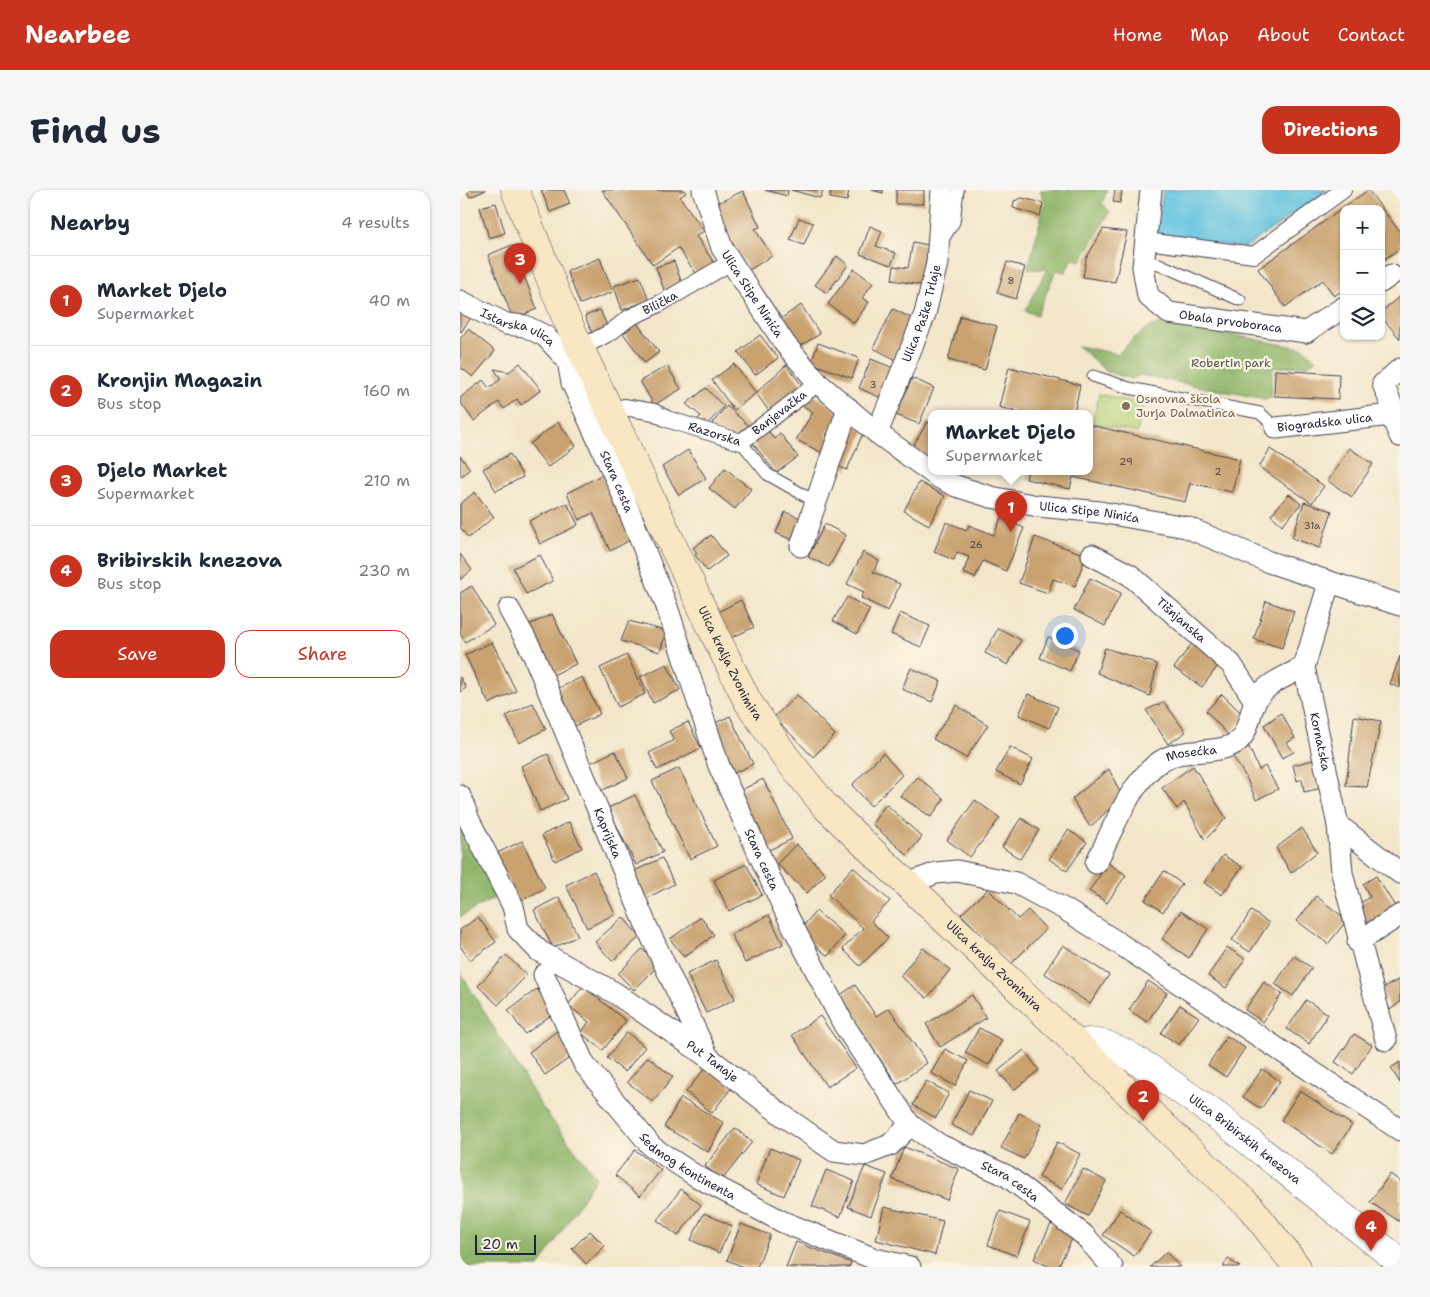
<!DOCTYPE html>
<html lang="en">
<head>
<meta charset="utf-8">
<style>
  body { margin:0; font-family:"Shantell Sans",sans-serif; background:#f6f6f7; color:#1f2937 }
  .controls { position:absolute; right:15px; top:15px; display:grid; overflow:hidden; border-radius:10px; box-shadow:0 1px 4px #0004 }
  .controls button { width:45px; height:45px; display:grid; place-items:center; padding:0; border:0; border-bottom:1px solid #e0e1e3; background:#fff; color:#1f2937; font:25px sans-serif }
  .scale { position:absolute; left:15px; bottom:12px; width:61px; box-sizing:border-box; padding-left:5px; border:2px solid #22223b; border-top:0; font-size:14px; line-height:18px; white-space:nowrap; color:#22223b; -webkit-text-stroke:4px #fcf5e5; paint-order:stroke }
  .you { position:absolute; left:604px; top:445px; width:18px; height:18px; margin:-12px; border:4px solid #fff; border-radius:50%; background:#1a73e8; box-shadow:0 0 0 8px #1a73e833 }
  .badge { display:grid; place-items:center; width:32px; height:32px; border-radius:50%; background:#c8321e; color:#fff; font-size:16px; font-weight:700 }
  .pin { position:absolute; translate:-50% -41px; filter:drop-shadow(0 1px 2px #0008) }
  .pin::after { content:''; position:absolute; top:26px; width:18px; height:15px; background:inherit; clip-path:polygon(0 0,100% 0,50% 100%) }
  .popup { position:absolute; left:468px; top:220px; width:165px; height:65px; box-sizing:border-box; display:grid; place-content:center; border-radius:10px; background:#fff; filter:drop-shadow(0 1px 4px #0005); font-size:16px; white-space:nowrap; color:#747a83 }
  .popup b { font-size:19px; color:#1f2937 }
  .popup::after { content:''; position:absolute; left:50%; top:100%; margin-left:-10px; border:10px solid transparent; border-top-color:#fff }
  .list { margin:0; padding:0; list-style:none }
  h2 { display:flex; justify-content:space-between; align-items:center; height:65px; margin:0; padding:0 20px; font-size:21px }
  h2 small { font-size:16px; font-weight:400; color:#747a83 }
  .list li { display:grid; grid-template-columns:32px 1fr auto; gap:15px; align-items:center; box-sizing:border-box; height:90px; padding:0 20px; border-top:1px solid #e0e1e3 }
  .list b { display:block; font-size:19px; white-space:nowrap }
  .list p { margin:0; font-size:16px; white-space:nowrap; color:#747a83 }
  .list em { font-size:16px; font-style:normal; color:#747a83 }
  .actions { display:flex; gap:10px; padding:15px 20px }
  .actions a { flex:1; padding:11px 0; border:1px solid #c8321e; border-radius:15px; text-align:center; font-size:18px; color:#c8321e }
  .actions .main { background:#c8321e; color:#fff }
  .icon { flex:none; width:28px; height:28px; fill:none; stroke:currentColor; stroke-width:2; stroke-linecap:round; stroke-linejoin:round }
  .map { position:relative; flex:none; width:940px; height:1077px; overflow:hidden; border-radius:15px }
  header { display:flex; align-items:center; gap:30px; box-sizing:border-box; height:70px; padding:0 25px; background:#c8321e; color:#fff }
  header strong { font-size:24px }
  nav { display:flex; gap:28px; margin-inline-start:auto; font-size:18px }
  .intro { display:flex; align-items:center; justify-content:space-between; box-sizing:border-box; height:120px; padding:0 30px }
  h1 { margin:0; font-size:35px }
  .button { padding:12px 22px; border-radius:15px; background:#c8321e; color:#fff; font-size:18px; font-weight:700 }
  main { display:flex; gap:30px; padding:0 30px }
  aside { flex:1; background:#fff; border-radius:15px; box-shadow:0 1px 4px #0004 }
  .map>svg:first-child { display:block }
</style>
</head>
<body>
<header>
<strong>Nearbee</strong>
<nav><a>Home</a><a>Map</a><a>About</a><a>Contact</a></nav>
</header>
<div class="intro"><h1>Find us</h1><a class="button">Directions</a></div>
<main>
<aside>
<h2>Nearby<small>4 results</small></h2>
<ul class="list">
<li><span class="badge">1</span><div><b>Market Djelo</b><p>Supermarket</p></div><em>40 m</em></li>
<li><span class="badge">2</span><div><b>Kronjin Magazin</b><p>Bus stop</p></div><em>160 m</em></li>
<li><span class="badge">3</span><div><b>Djelo Market</b><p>Supermarket</p></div><em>210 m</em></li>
<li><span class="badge">4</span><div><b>Bribirskih knezova</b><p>Bus stop</p></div><em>230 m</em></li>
</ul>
<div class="actions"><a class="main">Save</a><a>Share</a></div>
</aside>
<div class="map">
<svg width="940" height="1077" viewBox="0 0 940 1077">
  <rect width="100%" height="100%" fill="#fcf5e5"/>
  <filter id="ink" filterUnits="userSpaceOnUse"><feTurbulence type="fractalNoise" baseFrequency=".02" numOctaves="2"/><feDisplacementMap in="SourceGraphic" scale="10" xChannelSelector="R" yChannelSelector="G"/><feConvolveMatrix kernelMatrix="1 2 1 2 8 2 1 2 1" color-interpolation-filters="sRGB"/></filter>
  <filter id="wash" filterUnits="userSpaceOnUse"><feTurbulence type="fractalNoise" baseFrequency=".0096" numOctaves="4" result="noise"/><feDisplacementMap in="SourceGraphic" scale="20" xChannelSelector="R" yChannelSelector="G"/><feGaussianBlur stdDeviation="1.12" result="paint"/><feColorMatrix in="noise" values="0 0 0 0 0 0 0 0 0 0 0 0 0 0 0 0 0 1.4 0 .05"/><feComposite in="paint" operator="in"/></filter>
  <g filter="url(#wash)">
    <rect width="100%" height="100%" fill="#f3e6ca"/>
    <path fill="#b6d47b" stroke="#6c7b5b" d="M639,204L684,214L677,243L632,233Z"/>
    <path fill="#90b66b" stroke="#596c53" d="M580,0H647L642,13L650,22L621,71L613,69L605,82L596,80L577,125L565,121L587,79H568L585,12Z
      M707,132L845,159L856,170L848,175L812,178L811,207L805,209L680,185L672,189L647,182L618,156L658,164C672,150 687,134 707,132Z
      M0,619L38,706L0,727Z
      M0,782L82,917L136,987L79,1077H0Z"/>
    <path fill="#62c3e0" stroke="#42728e" d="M703,0H867L785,58L696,45Z"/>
    <g id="blocks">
      <path fill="#c9a270" d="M6,0H26L10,7Z
        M81,0H104L110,14L90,22Z
        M142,0H224L226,3L220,7L244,41L236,46L257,77L240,89L218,58L193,75Z
        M305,0H328L327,6Z
        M331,0H363L360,8Z
        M371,0H389L387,11L370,8Z
        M411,0H423V3Z
        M436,0H464V14H436Z
        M655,0H662L660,13L653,12Z
        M908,0L940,42V58L921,72V19H884V99L874,106L863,90L825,117L798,79Z
        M283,1L300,37L295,39L312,66L289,80L271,51L254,15Z
        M562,8L583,13L580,26L553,18L554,11Z
        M36,13L45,43L29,48L20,17Z
        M339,28L353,33L344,55L330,50Z
        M410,36L422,41L416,56L436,63L431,75L400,64Z
        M643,39L667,42L655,92L623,87L626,69Z
        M453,52L473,56L466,96L432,90L434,76L448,78Z
        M52,55L77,119L53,129L28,65Z
        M377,66L388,75L367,103L355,95Z
        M140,68L153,102L120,114L107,81Z
        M214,71L223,97L205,103L196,77Z
        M547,72L565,77L556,109L537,103Z
        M394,79L413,93L402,108L409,112L394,133L368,114Z
        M180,87L189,110L162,120L154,96Z
        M940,106V149L921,126V122Z
        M341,115L360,144L337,158L319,130Z
        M0,119L12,126L1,142L0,141Z
        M433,119L457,131L437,170L413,158Z
        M140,120L150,142L134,148L125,126Z
        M500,126L537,136L525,180L488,170Z
        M174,129L199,162L185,173L160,139Z
        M8,139L35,161L13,187L0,177V149Z
        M300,145L318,168L295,185L278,162Z
        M358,153L399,168L392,188L351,173Z
        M411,169L436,179L423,209L399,198Z
        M60,173L81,200L61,215L57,209L44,219L39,212L14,231L0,212V208L23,190L29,198L41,189L34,179L49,182Z
        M274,174L296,203L274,220L252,190Z
        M326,175L344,198L311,224L296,203Z
        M207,176L221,199L194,215L180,191Z
        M549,177L620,195L614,223H553L554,221L539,217Z
        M815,180L879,184L878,209L814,206Z
        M452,188L474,198L459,234L436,225Z
        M246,198L264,217L245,236L235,232L241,226L226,214Z
        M353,204L381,224L366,245L372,248L365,264L336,250L353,222L342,215Z
        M267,216L292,239L280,250L248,238Z
        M98,232L116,256L88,277L70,254Z
        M388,232L404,241L387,280L372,274Z
        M467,232L472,234V269L452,258Z
        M630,235L780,269L772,302L730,293L725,312L613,287L610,299L566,289L568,281H630Z
        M307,239L314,249L320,243L338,267L316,283L291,251Z
        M889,258L913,274L892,307L868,291Z
        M810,259L864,296L852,313L799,277Z
        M228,260L246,288L219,305L202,277Z
        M50,264L63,287L36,301L23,279Z
        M0,266L10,279L0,287Z
        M265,278L291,299L275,319L249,298Z
        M143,284L172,349L150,361L133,323L119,330L107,303Z
        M459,292L485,306L469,335L444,321Z
        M15,302L34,327L8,348L0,337V314Z
        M829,304L841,314L822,335L811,325Z
        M844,312L872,321L860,358L832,348Z
        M107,313L118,335L80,354L69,331Z
        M325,322L346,330L337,352L316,343Z
        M541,328L564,338L546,381L523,371L515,388L503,383L509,367L497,362L494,370L474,362L486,332L507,340L509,335L534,345Z
        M365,334L386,345L369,377L348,367Z
        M251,345L267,366L247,381L235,365L237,363L233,358Z
        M575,347L626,365L615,396L593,389L588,403L559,393Z
        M403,362L419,371L413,382L440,394L428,421L401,408L404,402L387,394Z
        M0,364L12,380L0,390Z
        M80,365L93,391L66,404L53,378Z
        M630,388L661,403L645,436L614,420Z
        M12,396L34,435L5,452L0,443V403Z
        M387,407L410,419L397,444L373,431Z
        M281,410L294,437L267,450L254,424Z
        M806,411L834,421L822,458L794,449Z
        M440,423L470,436L461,457L431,444Z
        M92,424L116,474L89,487L65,437Z
        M169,431L206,441L200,462L161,451Z
        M538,438L561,450L548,475L525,463Z
        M588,447L619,460L610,481L580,468Z
        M735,449L761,472L742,497L714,478Z
        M32,452L56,501L29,514L5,465Z
        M645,458L697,474L690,506L637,483Z
        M167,465L185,504L158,517L140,478Z
        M940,466V498L930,494Z
        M207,474L220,500L193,513L180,487Z
        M451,478L481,491L472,512L442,499Z
        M0,487L6,498L0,502Z
        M122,487L140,524L113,537L95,500Z
        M568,504L598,517L589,538L559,525Z
        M762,504L785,527L768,545L746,521Z
        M337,505L375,545L353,567L314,527Z
        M704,512L726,542L708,554L686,520Z
        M73,513L86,539L59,553L46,526Z
        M496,515L528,535L506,568L473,549Z
        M821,523L835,548L827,553L834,562L822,568L804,535Z
        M270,526L293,574L274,583L251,535Z
        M894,526L921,531L907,597L886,596Z
        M228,532L241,558L197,580L189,563L214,550L209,541Z
        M550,557L573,569L560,594L536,582Z
        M789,557L799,580L805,576L818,599L796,610L786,587L772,565Z
        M155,561L168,588L141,601L128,574Z
        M423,563L442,585L411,616L392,595Z
        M88,564L107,609L80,621L61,576Z
        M857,569L862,598L844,602L842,589L837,591L833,575Z
        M733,576L766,628L745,650L724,612L717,619L702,598Z
        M219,578L257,656L230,669L192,591Z
        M649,579L662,607L630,637L612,609Z
        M458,587L484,609L471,627L440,606Z
        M303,589L332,649L305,662L276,603Z
        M175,605L203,662L176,675L148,618Z
        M515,610L540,628L510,667L487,650Z
        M426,614L462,647L447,665L412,634Z
        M561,628L579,640L560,669L542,657Z
        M109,632L122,658L95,671L82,645Z
        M842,638L857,662L831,683L816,658Z
        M608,640L627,652L607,681L589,669Z
        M62,651L85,698L58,712L35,664Z
        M336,654L366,684L347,703L317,674Z
        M763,665L782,677L762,705L744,693Z
        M202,668L214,694L185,709L172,682Z
        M648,673L666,685L647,713L629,701Z
        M286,674L302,705L269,721L254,690Z
        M393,677L430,711L411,731L428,748L400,776L383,759L403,738L368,705Z
        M134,681L155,724L127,738L106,695Z
        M704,681L722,694L703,722L685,710Z
        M916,686L936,718L907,736L895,716L910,707L903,694Z
        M528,699L558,729L568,720L586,739L550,775L501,724Z
        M856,706L887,730L868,754L837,731Z
        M99,707L118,746L93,758L74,720Z
        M356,721L385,745L368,766L338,742Z
        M721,721L748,739L729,768L702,749Z
        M791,721L809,733L790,762L772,750Z
        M309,725L323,754L285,773L271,744Z
        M18,727L36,752L10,770L0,756V740Z
        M163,727L180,747L152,771L135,752Z
        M241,727L254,745L224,767L210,749Z
        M603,755L649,785L630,814L584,783Z
        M767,757L785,769L766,798L748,786Z
        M463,758L490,780L467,808L440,786Z
        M182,759L199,775L174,800L158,784Z
        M46,765L67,785L38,815L18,796Z
        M834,766L852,778L833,806L815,794Z
        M256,770L275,809L246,823L227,784Z
        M940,789V812L930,820L921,799Z
        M688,791L707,803L687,832L669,820Z
        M804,792L822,804L803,832L785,820Z
        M395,795L416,826L429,818L467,873L437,894L399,838L395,841L373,810Z
        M123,796L166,831L143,860L121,843L129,832L108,815Z
        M77,799L94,823L65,844L48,820Z
        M512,805L526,828L480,857L466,834Z
        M846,810L868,824L849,854L827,839Z
        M720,815L739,827L719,855L701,843Z
        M360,826L396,878L367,897L332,845Z
        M519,838L542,850L529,875L505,863Z
        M97,841L114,865L85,885L69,862Z
        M167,842L185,857L165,882L147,868Z
        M894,844L912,855L893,884L875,872Z
        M767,846L785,858L766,887L748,875Z
        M485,859L508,871L495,896L471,883Z
        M564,860L579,880L554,900L538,881Z
        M188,867L213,887L193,912L167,892Z
        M940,872V893L931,878Z
        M246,877L272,897L252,923L226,902Z
        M802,879L820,891L801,919L783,907Z
        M466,891L489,903L476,928L453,915Z
        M509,900L532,911L514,946L491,935Z
        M840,901L892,935L872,964L821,930Z
        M221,908L264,933L248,962L204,937Z
        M559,923L582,934L564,969L541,958Z
        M275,938L292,952L262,990L245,976Z
        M597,952L620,964L602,999L579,987Z
        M444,957L499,979L487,1010L432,989Z
        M310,958L339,970L324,1006L296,994Z
        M175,960L201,980L180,1006L155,985Z
        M405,976L427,984L411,1026L388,1017Z
        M623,979L646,991L628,1026L605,1014Z
        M366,980L394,991L380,1027L352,1016Z
        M930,984L940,991V1032L910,1012Z
        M221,999L241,1015L218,1046L197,1030Z
        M424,1017L483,1031L475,1065L416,1050Z
        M660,1020L691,1042L674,1066L643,1045Z
        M540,1021L570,1032L557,1066L528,1055Z
        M244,1023L272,1036L259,1063L231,1050Z
        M281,1034L310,1045L297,1077H284L267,1070Z
        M591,1034L614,1045L598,1077H590L574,1069Z
        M130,1041L145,1056L126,1074L112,1059Z
        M336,1052L391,1073L389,1077H326Z
        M706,1062L720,1077H690Z
        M768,1069L780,1077H763Z"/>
    </g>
  </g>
  <g filter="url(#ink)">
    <use href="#blocks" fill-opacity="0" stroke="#413f50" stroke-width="1"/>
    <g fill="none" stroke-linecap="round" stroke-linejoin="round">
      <g stroke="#413f50" stroke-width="13">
        <path id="service" d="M482,51L494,32L498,0
          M683,71L699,74L780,110
          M633,186L669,198L800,223L816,238
          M281,252L307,284L356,312"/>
      </g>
      <g stroke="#413f50" stroke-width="18">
        <g id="pedestrian">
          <path d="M686,51L794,65L883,0"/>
          <path id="s1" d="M130,153L151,142L169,128L201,113L271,72"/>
          <path id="s2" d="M164,217L194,222L207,229L281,252L358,193"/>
        </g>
      </g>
      <g stroke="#413f50" stroke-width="23">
        <g id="minor">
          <path id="s3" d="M243,0L262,58L325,154L358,193L417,243L478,287L496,296L531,307L578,316L640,322L726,337L809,372L940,415"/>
          <path id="s4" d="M691,0L683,77L688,106L709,123L846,142"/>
          <path d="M921,92L931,85"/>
          <path id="s5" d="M0,111L46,134L65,136L85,146L108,171"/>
          <path d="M846,142L884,117"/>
          <path id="s6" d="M121,159L114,162L108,171L112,193L160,298L207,417L259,576L325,721L384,835L450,935L480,955L547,986L624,1045L652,1077"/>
          <path d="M931,225L940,246"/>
          <path id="s7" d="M816,238L931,225L932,216L923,194L940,179"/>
          <path id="s8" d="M417,243L465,124L477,73L482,0"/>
          <path d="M341,356L388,218"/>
          <path id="s9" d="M632,365L670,385L771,474L795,511"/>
          <path id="s10" d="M869,393L844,477L878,635L882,683L926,850"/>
          <path id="s11" d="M49,419L71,459L186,735L248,867"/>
          <path id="s12" d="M0,606L9,630L53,716L58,739L79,761L155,803L248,867L322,925L374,961L404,965L430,955L450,935"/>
          <path d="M878,635L940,683"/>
          <path id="s13" d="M636,673C652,642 671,590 701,571C726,555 766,568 782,547C788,539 790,524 794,515C801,495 827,486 844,477"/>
          <path d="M447,694L476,683L497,681L556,693L606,720L657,752L940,940"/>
          <path d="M898,752L940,725"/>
          <path id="s14" d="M84,785L124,874L192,957L236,986L323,1032L415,1069L450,1077"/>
        </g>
      </g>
      <g stroke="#413f50" stroke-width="29">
        <g id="tertiary">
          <path id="s15" d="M616,855L629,852L644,854L663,862L692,880L761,929L940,1072"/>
        </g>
      </g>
      <g stroke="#413f50" stroke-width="29">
        <g id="secondary">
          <path id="s16" d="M55,0L106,128L252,439L288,512L325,566L365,616L397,647L791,1018L837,1077"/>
        </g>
      </g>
      <use href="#service" stroke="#fff" stroke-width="11"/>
      <use href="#pedestrian" stroke="#fff" stroke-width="16"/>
      <use href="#minor" stroke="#fff" stroke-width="21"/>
      <use href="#tertiary" stroke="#fff" stroke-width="28"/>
      <use href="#secondary" stroke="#f9e7c3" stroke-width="28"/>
    </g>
  </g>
  <circle fill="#8d6e63" stroke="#fcf5e5" stroke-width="2" cx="666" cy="216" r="5"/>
  <g text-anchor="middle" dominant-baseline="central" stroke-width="4.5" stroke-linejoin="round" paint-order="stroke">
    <g font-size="10" fill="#4c4248">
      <text x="551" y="90">8</text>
      <text x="413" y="194">3</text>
      <text x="666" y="271">29</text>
      <text x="758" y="281">2</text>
      <text x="852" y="335">31a</text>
      <text x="516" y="354">26</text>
    </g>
    <g font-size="12" fill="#22223b" stroke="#fcf5e5">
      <text stroke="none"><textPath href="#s3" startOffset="116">Ulica Stipe Ninića</textPath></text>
      <text stroke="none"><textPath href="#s1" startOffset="81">Bilička</textPath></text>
      <text stroke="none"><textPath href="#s8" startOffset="128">Ulica Paške Trlaje</textPath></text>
      <text stroke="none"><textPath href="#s4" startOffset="196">Obala prvoboraca</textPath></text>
      <text stroke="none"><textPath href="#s5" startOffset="64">Istarska ulica</textPath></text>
      <text stroke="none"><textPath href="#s2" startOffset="171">Banjevačka</textPath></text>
      <text stroke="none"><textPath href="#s7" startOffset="49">Biogradska ulica</textPath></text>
      <text stroke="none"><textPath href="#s2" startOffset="95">Razorska</textPath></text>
      <text stroke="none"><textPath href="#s6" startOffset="149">Stara cesta</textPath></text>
      <text stroke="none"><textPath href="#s3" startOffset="536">Ulica Stipe Ninića</textPath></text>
      <text stroke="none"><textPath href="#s9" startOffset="111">Tišnjanska</textPath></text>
      <text stroke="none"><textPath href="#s16" startOffset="520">Ulica kralja Zvonimira</textPath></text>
      <text stroke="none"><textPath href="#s10" startOffset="164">Kornatska</textPath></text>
      <text stroke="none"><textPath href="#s13" startOffset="154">Mosećka</textPath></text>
      <text stroke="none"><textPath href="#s11" startOffset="245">Kaprijska</textPath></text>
      <text stroke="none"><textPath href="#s6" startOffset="554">Stara cesta</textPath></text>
      <text stroke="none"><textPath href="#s16" startOffset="925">Ulica kralja Zvonimira</textPath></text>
      <text stroke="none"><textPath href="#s12" startOffset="382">Put Tanaje</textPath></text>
      <text stroke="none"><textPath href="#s15" startOffset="199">Ulica Bribirskih knezova</textPath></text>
      <text stroke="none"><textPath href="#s14" startOffset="245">Sedmog kontinenta</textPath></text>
      <text stroke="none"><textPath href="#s6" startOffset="974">Stara cesta</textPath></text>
    </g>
    <g font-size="12" fill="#4e574e" stroke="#fcf5e5">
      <text x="771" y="173">Robertin park</text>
    </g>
    <g font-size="12" fill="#785e54" stroke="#fcf5e5" text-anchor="start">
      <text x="676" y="209">Osnovna škola<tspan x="676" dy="14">Jurja Dalmatinca</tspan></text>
    </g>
  </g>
</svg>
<div class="controls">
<button>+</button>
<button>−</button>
<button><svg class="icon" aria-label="layers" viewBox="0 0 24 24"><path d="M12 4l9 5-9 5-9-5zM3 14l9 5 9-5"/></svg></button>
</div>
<div class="scale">20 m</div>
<div class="you"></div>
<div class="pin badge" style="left:551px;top:342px">1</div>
<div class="popup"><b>Market Djelo</b>Supermarket</div>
<div class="pin badge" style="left:683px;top:931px">2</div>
<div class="pin badge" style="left:60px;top:94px">3</div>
<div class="pin badge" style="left:911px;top:1061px">4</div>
</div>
</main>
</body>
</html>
